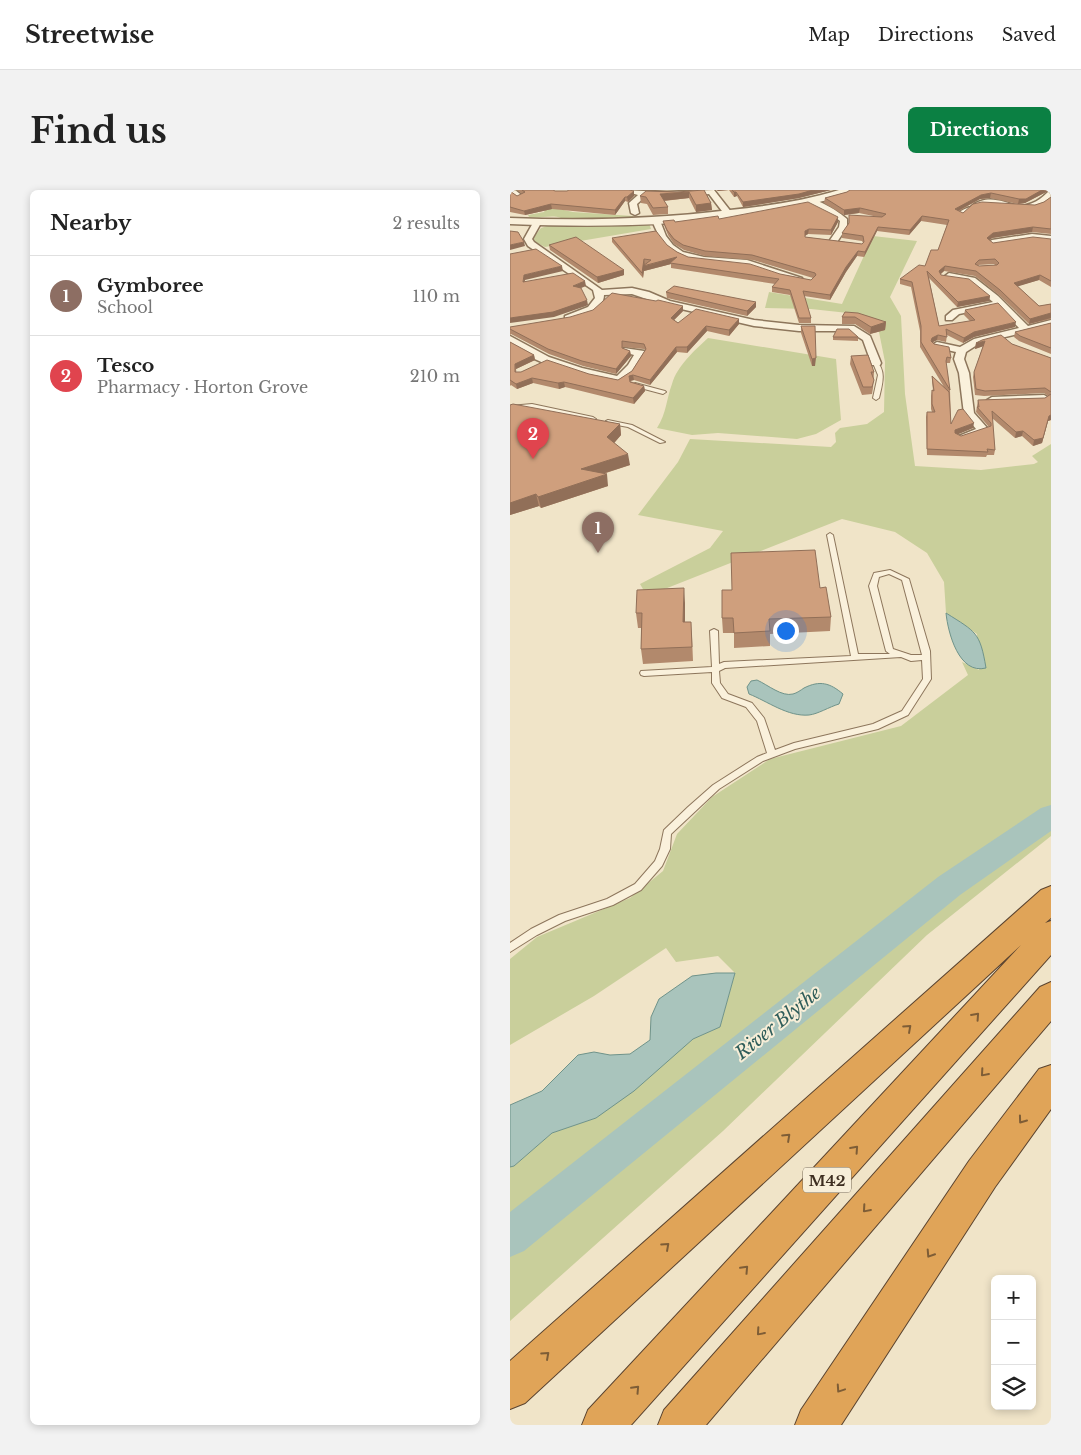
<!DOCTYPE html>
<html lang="en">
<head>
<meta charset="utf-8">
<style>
  body { margin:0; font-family:"Libre Baskerville",serif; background:#f2f2f2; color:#222 }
  .controls { position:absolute; right:15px; bottom:15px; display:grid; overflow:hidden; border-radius:8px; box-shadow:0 2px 8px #0003 }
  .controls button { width:45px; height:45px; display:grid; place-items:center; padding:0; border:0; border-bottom:1px solid #e0e0e0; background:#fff; color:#222; font:25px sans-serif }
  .you { position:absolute; left:275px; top:440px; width:18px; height:18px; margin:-12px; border:4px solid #fff; border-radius:50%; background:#1a73e8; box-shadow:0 0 0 8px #1a73e833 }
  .badge { display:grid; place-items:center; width:32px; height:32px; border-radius:50%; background:#0b8043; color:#fff; font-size:16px; font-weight:700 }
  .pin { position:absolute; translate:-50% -41px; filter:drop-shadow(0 1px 2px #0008) }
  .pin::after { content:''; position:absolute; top:26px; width:18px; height:15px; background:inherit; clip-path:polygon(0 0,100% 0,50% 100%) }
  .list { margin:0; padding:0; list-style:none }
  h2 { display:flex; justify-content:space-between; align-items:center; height:65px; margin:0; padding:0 20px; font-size:21px }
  h2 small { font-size:16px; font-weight:400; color:#767676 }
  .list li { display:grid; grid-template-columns:32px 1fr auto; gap:15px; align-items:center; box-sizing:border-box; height:80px; padding:0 20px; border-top:1px solid #e0e0e0 }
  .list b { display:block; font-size:19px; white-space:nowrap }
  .list p { margin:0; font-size:16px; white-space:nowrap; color:#767676 }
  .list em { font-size:16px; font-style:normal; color:#767676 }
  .icon { flex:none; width:28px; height:28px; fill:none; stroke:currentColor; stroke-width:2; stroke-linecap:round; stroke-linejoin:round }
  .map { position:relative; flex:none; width:541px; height:1235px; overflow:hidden; border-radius:8px }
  header { display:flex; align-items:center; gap:30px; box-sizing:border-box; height:70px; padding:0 25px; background:#fff; border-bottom:1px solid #e0e0e0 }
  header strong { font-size:24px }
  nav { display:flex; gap:28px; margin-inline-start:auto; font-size:18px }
  .intro { display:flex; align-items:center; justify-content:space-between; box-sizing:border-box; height:120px; padding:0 30px }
  h1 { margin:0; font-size:35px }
  .button { padding:12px 22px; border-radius:8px; background:#0b8043; color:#fff; font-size:18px; font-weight:700 }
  main { display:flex; gap:30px; padding:0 30px }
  aside { flex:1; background:#fff; border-radius:8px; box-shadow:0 2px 8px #0003 }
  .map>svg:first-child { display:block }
</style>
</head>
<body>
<header>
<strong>Streetwise</strong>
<nav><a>Map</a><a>Directions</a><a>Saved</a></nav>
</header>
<div class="intro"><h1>Find us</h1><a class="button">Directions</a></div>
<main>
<aside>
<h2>Nearby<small>2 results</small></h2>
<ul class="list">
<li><span class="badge" style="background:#8d6e63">1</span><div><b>Gymboree</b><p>School</p></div><em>110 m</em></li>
<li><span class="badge" style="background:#e0444e">2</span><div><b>Tesco</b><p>Pharmacy · Horton Grove</p></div><em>210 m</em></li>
</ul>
</aside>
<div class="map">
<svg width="541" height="1235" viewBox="0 0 541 1235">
  <rect width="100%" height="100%" fill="#f0e4c8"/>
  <path fill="#c9cf9b" d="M3,0H18L49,19L63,22L123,26L124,28H51C42,24 29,29 19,27L18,25L34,22L36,19Z
    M139,33L141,39L35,57L25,52L23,48L31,38L37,36Z
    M363,46L407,51L380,107L391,126L395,204L405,276L471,280L524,274L528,272L522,266L541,254V646L417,745L213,941L0,1131V977L4,976L42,943L86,928L183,849L210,837L225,783L208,766L166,772L156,758L84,806L0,855V769L27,747L120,708L153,681L167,644L202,607L260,569L391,536L458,485L452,472L469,480L467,444L436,423L434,392L417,363L385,342L332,329L137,406L130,394L200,358L213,341L128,325L168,272L180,249L321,257L326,252L325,243L330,238L357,234L374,222L375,172L367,132L338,123L301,119L255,118L259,102L332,114Z
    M198,148L326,169L331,230L306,244L287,249L208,243L182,245L147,238C157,222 156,210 162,194C167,176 185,160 198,148Z"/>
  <path fill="#a9c4bc" stroke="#6f938a" d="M436,423C466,442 470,442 476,478C449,485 438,443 436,423Z
    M247,490C258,495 272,507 283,504C287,503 291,500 294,498C310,490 320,493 333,504L329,514C319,517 308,524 299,525C278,527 257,511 239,504L237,497L241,491Z
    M206,783H225L210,837L183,849L124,901L86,928L42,943L4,976L0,977V915L32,901L68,865L84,862L100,865L120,864L140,850L141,827L149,809L182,786Z"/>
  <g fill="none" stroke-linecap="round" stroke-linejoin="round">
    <path fill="#a9c4bc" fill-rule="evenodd" d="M541,615V641L450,705L14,1061L0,1067V1022L428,687L531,618Z"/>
    <g stroke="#8d765c" stroke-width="2">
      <path id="service" d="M366,171C377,181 372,195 369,208L366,210L363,208L368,185L363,173Z
        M125,193L155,201L156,202L153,204L123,196L122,195Z
        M22,214L83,227L86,229L83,231L22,218L0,220V216Z
        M98,230L122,235L155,252L150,253L118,237L96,233V231Z
        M320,343L323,345L348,464H380L376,461L359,396L364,383L380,380L399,389L420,461L421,489L398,525L368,539L285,559L253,571L209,599L161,644L160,659L152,676L131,700L103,715L55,731L27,745L0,762V753L21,739L49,725L97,709L125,694L145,671L150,659L154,640L178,617L203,595L247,567L257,563L247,531L236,517L212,508L202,493V482L134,486L131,485L130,483L131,481L202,477L200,441L204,439L208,441L209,474L214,472L341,466L317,345ZM379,384L392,390L412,465H401L383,459L367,396L369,387ZM391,467L401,471L412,470L413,489L392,521L363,534L284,553L265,560L254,528L242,513L218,504L210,493L209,481L215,478Z"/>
    </g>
    <g stroke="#8d765c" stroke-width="3">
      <path id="minor" d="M0,0H5L14,7L7,9L0,4Z
        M110,0L157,2L204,0L222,23L215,25L199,4L168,7L136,6L127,14L129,23L125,25L121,23L119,13L128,5Z
        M538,2H541V9C519,32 495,3 471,11C463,13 458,20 453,26L446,24C481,0 508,33 538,2Z
        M295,9C308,8 328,21 337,29V37L327,52L320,50L329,37L330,31L325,27L295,13Z
        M143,28H149L156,46L163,55L173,62L194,67L237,70L292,88L288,91C270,87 254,78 236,76C191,68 161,83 142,30Z
        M24,31L31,33L22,49L24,52L92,100L122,98L139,102L160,111L244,130L289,135L344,136L360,146L371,173L370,175H362L353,150L339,141H289L244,136L154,115L122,104L94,105C94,121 68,132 55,130V126L78,117L85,108L83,100L18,56L14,49Z
        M522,44L541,46V52L522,50L482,56L478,53L482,50Z
        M439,83L465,88L488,106L518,136L541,130V136L470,153L456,162L454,169L459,183L464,223L479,240L477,242L455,249L451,248L449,246L466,239L454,224L449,183L444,169L446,162L424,157L422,155L427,152L450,157L464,149L509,138L488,116L449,124L442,130H436V126L443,120L483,112L459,92L436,88L435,86Z
        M0,146L39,167L72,178L107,186L118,175L124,165L114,162V158L134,161L135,163C129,174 121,189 109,193C73,186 29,177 0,154Z
        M534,205L539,208L538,210L482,213L477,210L482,207Z"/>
    </g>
    <g stroke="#8d765c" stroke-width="3">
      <path id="tertiary" d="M329,0H344C336,8 316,10 305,13C206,36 101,38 0,34V28C74,31 147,29 220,20C257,16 294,11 329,0Z"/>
    </g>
    <g stroke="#5b4430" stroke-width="2">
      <path id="motorway" d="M541,696V728L535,733L541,731V765L121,1235H72L78,1220L511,755L15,1213L0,1219V1171L531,700Z
        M541,792V831L196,1235H148L154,1220L530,797Z
        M541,875V919L485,997L331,1235H285L291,1220L459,971L529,879Z"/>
    </g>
    <use href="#service" fill="#faf1dc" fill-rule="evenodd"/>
    <use href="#minor" fill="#faf1dc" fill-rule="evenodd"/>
    <use href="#tertiary" fill="#faf1dc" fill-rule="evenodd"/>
    <use href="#motorway" fill="#e0a458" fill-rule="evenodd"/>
  </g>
  <path fill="#b2896c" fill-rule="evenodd" d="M7,0H43L45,1L124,6L118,12L115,11L105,25L42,19L15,25L0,22V1L7,6L12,4Z
    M194,0L201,13L202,20L186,22L179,8L154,11L158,17V24L143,25L137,14L131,13L130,6Z
    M206,0H321L289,8L233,17L227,6L224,7L219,0L208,1Z
    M540,0L515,13L508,14L480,8L470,9L449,21L453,23L525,15L534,12L541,7V44L522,42L482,48L479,50L483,53L541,49V97L529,90L507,96L529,116L541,114V129L519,134L489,105L465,86L434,81L431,84V85L480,106L479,111L447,117L419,88L429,136L460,131L454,125L455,120L505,137L464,147L453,153L437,145L436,152L427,150L423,152L441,168L440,173H436L440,200L441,234L463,238L447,244L451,246L479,237L466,222L468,210L535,208L538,206L534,203L474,206L465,205L463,187L464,182L473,156L465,159L466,153L502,154L541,168V230L538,231L532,253L523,256L512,246L505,248L482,228L485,260L484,265H477L476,267L417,265L416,227L417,222H422L421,219V206L422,200H423L422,192V186L434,197L410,157V141L401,97L390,94V89L415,76L428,60L437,35L411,31L399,45L367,41L354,67L347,66L336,82L320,110L294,106L301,128V133H289L280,105L262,102V97L265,94L161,78V74L134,81V80L133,88L102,52V48L157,55L167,62L178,67L301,90L303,88L243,70L195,66L174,60L164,54L158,45L154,35L153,31L165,32L209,29L328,32L321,45L298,44L295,46V47L352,54L353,53L352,51L332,48V43L368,27L349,23L334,25L314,13L315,8L337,2ZM484,74L485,75L469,76L468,75Z
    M39,55L114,80V85L88,93L40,60Z
    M156,102L246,112V117L237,126L157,108Z
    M173,116V121L164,130L168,133L229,134L219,146L197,141L177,163L167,162L140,195L124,190L120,191L134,196L135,201L124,214L55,197L49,199L23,193L7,199L1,195L0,196V152L24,165L25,170L6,179V182L79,184L108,190L122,181L135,160L134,159L113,157V158L120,161L121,166L106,184L73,176L39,164L1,144L0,145V137Z
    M335,122L376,132L375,140L360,144L345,134H332V127Z
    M541,133V164L509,151L504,147L505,142Z
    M291,136L305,176H302L291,143Z
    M323,147H348V151L323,150Z
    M341,166L364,182L363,198L362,204L352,205L340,174Z
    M0,215L110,234L111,245L104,253L120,275L93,284L98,296L31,318L29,316L0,325Z
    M310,398L321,427L320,441L260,444V456L224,458V443H213L212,428Z
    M175,413V432L182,447L183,471L133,474L131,459V438H128L126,423Z"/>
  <path fill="#916f58" d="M207,0H219L208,1Z
    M303,0H321L289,8L233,17V12Z
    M532,0H540L515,13L508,14L509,9Z
    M124,1V6L118,12L117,7Z
    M179,2V8L151,11L150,4Z
    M224,2H226L227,6L224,7Z
    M481,3L480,8L470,9L444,23L445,19L471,5Z
    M115,7V11L105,25V20Z
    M201,13L202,20L186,22V15Z
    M41,14L42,19L15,25L14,21Z
    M350,18L349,23L334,25V20Z
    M412,26L411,31L399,45L400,40Z
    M328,27V32L321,45V40Z
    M368,37L367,41L354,67L355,62Z
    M523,37L522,42L482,48L476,53L477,48L483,43Z
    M299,39L298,44L294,46L295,41Z
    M14,52L15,56L0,60V55Z
    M348,61L347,66L336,82L320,110V105L336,77Z
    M167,67L160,73L161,74L134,81V80L133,88L132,83L134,69L135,76Z
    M52,76L53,81L15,90L14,97L13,92L14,85Z
    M435,76L434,81L428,86L429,81Z
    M114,80V85L88,93L87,87Z
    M530,85L529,90L503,98L504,93Z
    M75,91L76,96L64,101L63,96Z
    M480,106L479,111L447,117L448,112Z
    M77,110L78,115L76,116L44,127L0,133V128Z
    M246,112V117L237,126V121Z
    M173,116V121L161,133V128Z
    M541,123V128L519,134L520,129Z
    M229,129V134L219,146V140Z
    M376,132L375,140L360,144L361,137Z
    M506,132L505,137L464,147L453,153L454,148L464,142Z
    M196,136L197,141L177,163V157Z
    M428,145L427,150L421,153L422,148Z
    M475,151L474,156L465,159L466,153Z
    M166,157L167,162L140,195V190Z
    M120,161L121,166L106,184V179Z
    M24,165L25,170L6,179L7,187L5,174Z
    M306,168L305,176H302V169Z
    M123,185L124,190L120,191V197L119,186Z
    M22,188L23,193L7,199L6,194Z
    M54,192L55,197L49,199L48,193Z
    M134,196L135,201L124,214L123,208Z
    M541,225V230L538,231L532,253L523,256L524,250L539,226Z
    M464,233L463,238L444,246L445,240Z
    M110,234L111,245L99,259L97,247Z
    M513,241L512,246L505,248L506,242Z
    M118,264L120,275L73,290L71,279Z
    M97,284L98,296L31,318L28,307Z
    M26,304L29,316L0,325V313Z
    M174,398L175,413V447L173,432Z"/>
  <path fill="#cf9f7d" stroke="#916f58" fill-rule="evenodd" d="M12,0H43L45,1H57L59,0H119L124,1L117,7H115L105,20L41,14L14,21L0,17V1L7,6L15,2Z
    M194,0L201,13L186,15L179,2L150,4L158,17L143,18L136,7L130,6L136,1L167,2Z
    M222,0H303L289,4L233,12L226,2H224Z
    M340,0H532L516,9H509L481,3L471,5L445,19L453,23L463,14L472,12L525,15L534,12L541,7V39L523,37L483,43L477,48L483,53L523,47L541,49V91L530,85L504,93L529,116L541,114V123L520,129L490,100L466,81L435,76L429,81L431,85L459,89L480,106L448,112L417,81L429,136L465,130L455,120L488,113L506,132L464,142L454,148L436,139L437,147L428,145L422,148L421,151L424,154L439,157L441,168L437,167L436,171L440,200L411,152V136L402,92L390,89L409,75L415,76L421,60H428L439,30L412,26L400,40L368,37L355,62L348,61L336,77L320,105L293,101L301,128H289L280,100L262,97L269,89L160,73L167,67L133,76L141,70L134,69L132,83L102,48L146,41L157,55L167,62L178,67L240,74L270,84L301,90L306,85L305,83L242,65L195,61L173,55L164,49L157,40L153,31L164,30L165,32L208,26L209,29L298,12L328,27L321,40L299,39L295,41V47L352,54L354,52L353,46L332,43L339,33V25L372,27L376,24L350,18L334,20L315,8L337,2ZM485,69L489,73L487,75L469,76L465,74L469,70Z
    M0,41L8,42L14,52L0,55Z
    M66,47L114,80L87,87L39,55Z
    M26,59L52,76L14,85L13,92L63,83L75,91L63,96L71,98L77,110L75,111L43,122L0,128V64Z
    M164,96L246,112L237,121L156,102Z
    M102,103L146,111L148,110L173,116L161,128L168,133L186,119L229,129L219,140L196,136L177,157H166L140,190L123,185L119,186L120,192L134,196L123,208L54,192L48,193L22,188L6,194L0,190V152L24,165L5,174V182H11L37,170L79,184L108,190L122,181L136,159L134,154L112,151V158L120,161L106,179L72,171L38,159L0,139V137L60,127L83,120Z
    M335,122L348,123L376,132L361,137L345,127H332Z
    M541,133V158L510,146L505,142Z
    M291,136H305L306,168L302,169Z
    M327,139H339L348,147H323Z
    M491,145L502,154L541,168V202L535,198L475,201L466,199L464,182L475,151L466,153L472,150Z
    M358,165L364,182H361L364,190L362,197H353L341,166Z
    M422,186L439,202L441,234L448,220L453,219L464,233L445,240V243L451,246L481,236V233L467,217H469L468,210L535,208L541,204V225L539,226L533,248L524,250L513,241L506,242L482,221L485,260L477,259L478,262L417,259V222H425L422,214V200L424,201Z
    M3,214L110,234L97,247L118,264L71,279L97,284L28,307L26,304L0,313V215Z
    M305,360L310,398L316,397L321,427L259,429L260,441L224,443L223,428H212V400H222L221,363Z
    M174,398L173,432H181L182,457L131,459L132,423H126L127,400Z"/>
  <defs><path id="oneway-chevron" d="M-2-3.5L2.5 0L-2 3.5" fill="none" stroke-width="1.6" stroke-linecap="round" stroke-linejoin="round" transform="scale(1.25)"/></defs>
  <g stroke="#7e5d36">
    <use href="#oneway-chevron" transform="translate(466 826) rotate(-48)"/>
    <use href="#oneway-chevron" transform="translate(398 838) rotate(-42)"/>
    <use href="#oneway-chevron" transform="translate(474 883) rotate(131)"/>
    <use href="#oneway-chevron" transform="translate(512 930) rotate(126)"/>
    <use href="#oneway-chevron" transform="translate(277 947) rotate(-43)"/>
    <use href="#oneway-chevron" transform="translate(345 959) rotate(-48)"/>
    <use href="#oneway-chevron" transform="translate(356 1019) rotate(131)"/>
    <use href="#oneway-chevron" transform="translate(156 1056) rotate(-42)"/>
    <use href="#oneway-chevron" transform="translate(420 1064) rotate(123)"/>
    <use href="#oneway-chevron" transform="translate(235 1079) rotate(-47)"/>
    <use href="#oneway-chevron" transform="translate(250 1142) rotate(131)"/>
    <use href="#oneway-chevron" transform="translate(36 1165) rotate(-42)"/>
    <use href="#oneway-chevron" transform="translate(126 1199) rotate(-47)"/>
    <use href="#oneway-chevron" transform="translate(330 1199) rotate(124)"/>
  </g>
  <g text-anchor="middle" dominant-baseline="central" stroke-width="4" stroke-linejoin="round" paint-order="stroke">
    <rect fill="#f7eed8" stroke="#756857" stroke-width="1" x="293" y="977.5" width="48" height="25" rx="4"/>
    <g font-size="15" font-weight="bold" fill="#3d2e20">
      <text x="317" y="990">M42</text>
    </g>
    <g font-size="18" font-style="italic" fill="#2f5d5a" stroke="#f7eed8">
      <text transform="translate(268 833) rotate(-39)">River Blythe</text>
    </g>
  </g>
</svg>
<div class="controls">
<button>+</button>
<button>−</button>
<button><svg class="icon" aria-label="layers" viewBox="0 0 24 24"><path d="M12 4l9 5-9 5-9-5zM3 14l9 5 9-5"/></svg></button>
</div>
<div class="you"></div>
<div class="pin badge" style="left:88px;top:363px;background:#8d6e63">1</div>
<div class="pin badge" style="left:23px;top:269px;background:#e0444e">2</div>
</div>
</main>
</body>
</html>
